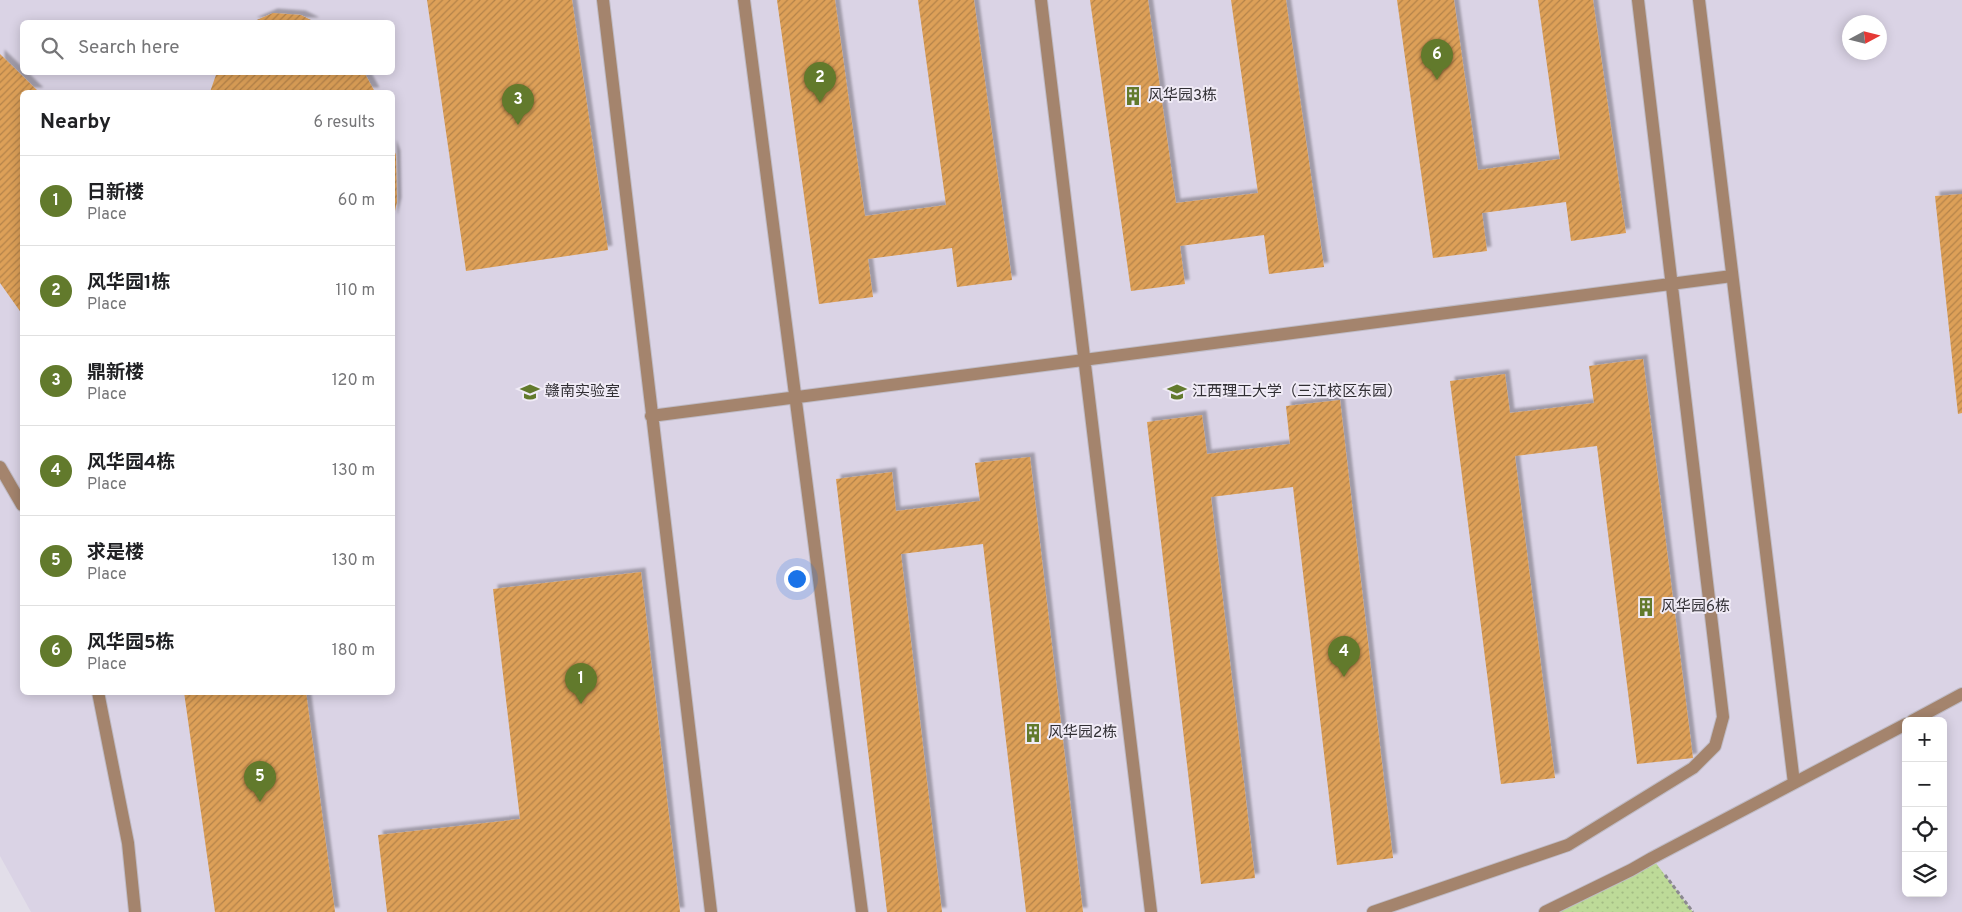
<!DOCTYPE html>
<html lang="en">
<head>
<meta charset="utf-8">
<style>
  body { margin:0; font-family:Overpass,"Noto Sans SC",sans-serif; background:#f2f2f2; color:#202124 }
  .controls { position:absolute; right:15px; bottom:15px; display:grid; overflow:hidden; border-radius:8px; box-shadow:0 2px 12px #0003 }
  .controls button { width:45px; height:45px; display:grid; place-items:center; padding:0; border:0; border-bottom:1px solid #e0e0e0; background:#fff; color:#202124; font:25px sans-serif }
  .compass { position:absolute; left:1842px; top:15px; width:45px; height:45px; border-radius:50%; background:#fff; box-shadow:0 2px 12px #0003; rotate:83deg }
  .you { position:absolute; left:796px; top:578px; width:18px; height:18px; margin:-12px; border:4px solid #fff; border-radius:50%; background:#1a73e8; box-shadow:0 0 0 8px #1a73e833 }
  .badge { display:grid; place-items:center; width:32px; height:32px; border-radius:50%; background:#627a2c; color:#fff; font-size:16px; font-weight:700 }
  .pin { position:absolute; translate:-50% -41px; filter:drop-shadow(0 1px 2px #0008) }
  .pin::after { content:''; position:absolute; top:26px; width:18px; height:15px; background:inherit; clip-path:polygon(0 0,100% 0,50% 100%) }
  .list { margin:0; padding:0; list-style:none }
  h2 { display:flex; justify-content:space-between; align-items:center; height:65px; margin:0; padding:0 20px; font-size:21px }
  h2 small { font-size:16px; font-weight:400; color:#757577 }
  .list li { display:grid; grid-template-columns:32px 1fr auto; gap:15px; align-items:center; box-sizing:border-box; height:90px; padding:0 20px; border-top:1px solid #e0e0e0 }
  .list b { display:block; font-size:19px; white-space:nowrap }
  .list p { margin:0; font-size:16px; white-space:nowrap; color:#757577 }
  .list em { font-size:16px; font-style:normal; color:#757577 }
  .icon { flex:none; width:28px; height:28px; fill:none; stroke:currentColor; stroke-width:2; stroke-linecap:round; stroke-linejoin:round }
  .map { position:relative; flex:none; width:1962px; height:912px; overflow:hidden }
  .search { position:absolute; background:#fff; box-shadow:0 2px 12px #0003; left:20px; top:20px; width:375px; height:55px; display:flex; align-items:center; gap:12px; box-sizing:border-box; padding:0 18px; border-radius:8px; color:#757577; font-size:19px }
  .panel { position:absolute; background:#fff; box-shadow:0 2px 12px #0003; left:20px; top:90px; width:375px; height:605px; border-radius:8px }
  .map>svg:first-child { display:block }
</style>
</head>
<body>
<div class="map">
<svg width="1962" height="912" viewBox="0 0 1962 912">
  <defs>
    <pattern id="garden-dots" width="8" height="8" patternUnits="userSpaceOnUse" patternTransform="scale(1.25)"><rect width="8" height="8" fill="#bdda98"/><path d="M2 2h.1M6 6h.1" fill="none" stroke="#a3bb84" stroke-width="1.8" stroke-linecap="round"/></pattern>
    <pattern id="building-hatch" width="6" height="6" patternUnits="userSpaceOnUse" patternTransform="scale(1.25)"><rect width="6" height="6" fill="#dda058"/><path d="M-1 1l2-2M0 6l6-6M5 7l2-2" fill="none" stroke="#b4834a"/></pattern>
    <filter id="shadow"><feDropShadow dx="4.5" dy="-4.5" stdDeviation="1" flood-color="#0004"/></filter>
  </defs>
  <rect width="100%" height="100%" fill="#e2dee9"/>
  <path fill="#dad3e5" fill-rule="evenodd" d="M0,0H1962V912H31L0,856ZM22,22H392V72H22ZM1850,22H1880V52H1850ZM22,92H392V692H22ZM1906,721H1943V893H1906Z"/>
  <path fill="url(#garden-dots)" d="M1652,858L1693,912H1544Z"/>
  <path fill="url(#building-hatch)" filter="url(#shadow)" d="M427,0H572L608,250L466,271Z
    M777,0H835L865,216L946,205L918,0H974L1012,280L957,287L952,248L868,259L873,297L819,304Z
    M1090,0H1148L1176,203L1258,193L1231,0H1286L1324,267L1269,274L1264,235L1180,246L1185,284L1131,291Z
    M1397,0H1454L1478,170L1560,159L1538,0H1593L1626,233L1571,241L1566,202L1482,213L1487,251L1433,258Z
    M273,13L301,15L315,22H252Z
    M0,54L39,92H22V314L0,283Z
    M217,72H364L375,92H210Z
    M392,144L396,155L397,202L393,220Z
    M1962,194V413L1958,414L1935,196Z
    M1643,359L1693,758L1637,764L1597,446L1515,456L1555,778L1501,784L1450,381L1505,374L1510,413L1594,403L1589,366Z
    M1340,400L1393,858L1337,865L1293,487L1211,497L1255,878L1201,884L1147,422L1202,415L1207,454L1290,444L1286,406Z
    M1030,457L1083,912H1026L983,544L901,554L942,912H887L836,479L892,472L896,511L980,501L975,463Z
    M641,572L680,912H387L378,835L520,819L493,589Z
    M184,692H306L335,912H215Z"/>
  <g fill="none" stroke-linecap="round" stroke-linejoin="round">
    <g stroke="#bfbbc5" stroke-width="14">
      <path id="minor" d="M603,0L711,912
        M744,0L862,912
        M1041,0L1151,912
        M1699,0L1794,783
        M651,416L1732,276
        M0,467L22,505
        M98,692L128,843L135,912
        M1912,721L1962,694
        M1373,912L1568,845L1693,768L1715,746L1723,717L1638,0
        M1545,912L1631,870L1652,858L1906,724"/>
    </g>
    <path stroke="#8c8991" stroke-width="3" stroke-dasharray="4 2.5" stroke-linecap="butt" d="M1665,875L1693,912"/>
    <use href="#minor" stroke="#a4846d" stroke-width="12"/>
  </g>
  <defs>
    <g id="building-bare" transform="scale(1.5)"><path d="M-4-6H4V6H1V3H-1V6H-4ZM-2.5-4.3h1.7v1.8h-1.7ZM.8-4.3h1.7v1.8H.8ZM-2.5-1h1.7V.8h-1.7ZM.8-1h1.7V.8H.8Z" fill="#627a2c" stroke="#f0ebf6" stroke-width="2.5" paint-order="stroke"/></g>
    <g id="university-bare" transform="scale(1.5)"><path d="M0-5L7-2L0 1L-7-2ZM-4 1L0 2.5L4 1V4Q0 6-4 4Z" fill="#627a2c" stroke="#f0ebf6" stroke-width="2.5" paint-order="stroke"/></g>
  </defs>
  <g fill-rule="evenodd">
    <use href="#building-bare" x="1133" y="96"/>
    <use href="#university-bare" x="530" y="392"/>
    <use href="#university-bare" x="1177" y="392"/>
    <use href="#building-bare" x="1646" y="607"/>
    <use href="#building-bare" x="1033" y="733"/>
  </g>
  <g text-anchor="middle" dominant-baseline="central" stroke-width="4" stroke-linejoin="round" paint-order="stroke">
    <g font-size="15" fill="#312f34" stroke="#f0ebf6" text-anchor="start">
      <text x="1148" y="96">风华园3栋</text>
      <text x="545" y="392">赣南实验室</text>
      <text x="1192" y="392">江西理工大学（三江校区东园）</text>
      <text x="1661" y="607">风华园6栋</text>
      <text x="1048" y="733">风华园2栋</text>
    </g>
  </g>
</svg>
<div class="controls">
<button>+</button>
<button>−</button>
<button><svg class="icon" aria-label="locate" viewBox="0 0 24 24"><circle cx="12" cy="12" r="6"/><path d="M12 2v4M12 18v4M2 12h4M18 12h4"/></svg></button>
<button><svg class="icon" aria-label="layers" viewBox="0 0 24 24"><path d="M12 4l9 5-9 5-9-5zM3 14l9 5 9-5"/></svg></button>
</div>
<svg class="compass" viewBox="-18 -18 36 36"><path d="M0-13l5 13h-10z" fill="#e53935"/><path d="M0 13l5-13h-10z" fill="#757577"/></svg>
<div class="you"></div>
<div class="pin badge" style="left:581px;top:704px">1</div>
<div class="pin badge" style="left:820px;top:103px">2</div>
<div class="pin badge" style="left:518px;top:125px">3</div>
<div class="pin badge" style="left:1344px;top:677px">4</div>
<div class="pin badge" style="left:260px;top:802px">5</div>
<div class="pin badge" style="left:1437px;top:80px">6</div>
<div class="search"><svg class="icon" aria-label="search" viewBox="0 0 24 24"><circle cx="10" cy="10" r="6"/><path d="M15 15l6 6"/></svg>Search here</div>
<section class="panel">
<h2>Nearby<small>6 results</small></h2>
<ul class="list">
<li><span class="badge">1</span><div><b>日新楼</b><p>Place</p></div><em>60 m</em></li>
<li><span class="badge">2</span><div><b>风华园1栋</b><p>Place</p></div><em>110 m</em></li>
<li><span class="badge">3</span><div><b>鼎新楼</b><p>Place</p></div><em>120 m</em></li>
<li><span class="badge">4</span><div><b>风华园4栋</b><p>Place</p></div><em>130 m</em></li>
<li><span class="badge">5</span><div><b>求是楼</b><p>Place</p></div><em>130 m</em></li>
<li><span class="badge">6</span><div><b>风华园5栋</b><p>Place</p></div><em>180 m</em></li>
</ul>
</section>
</div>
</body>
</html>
